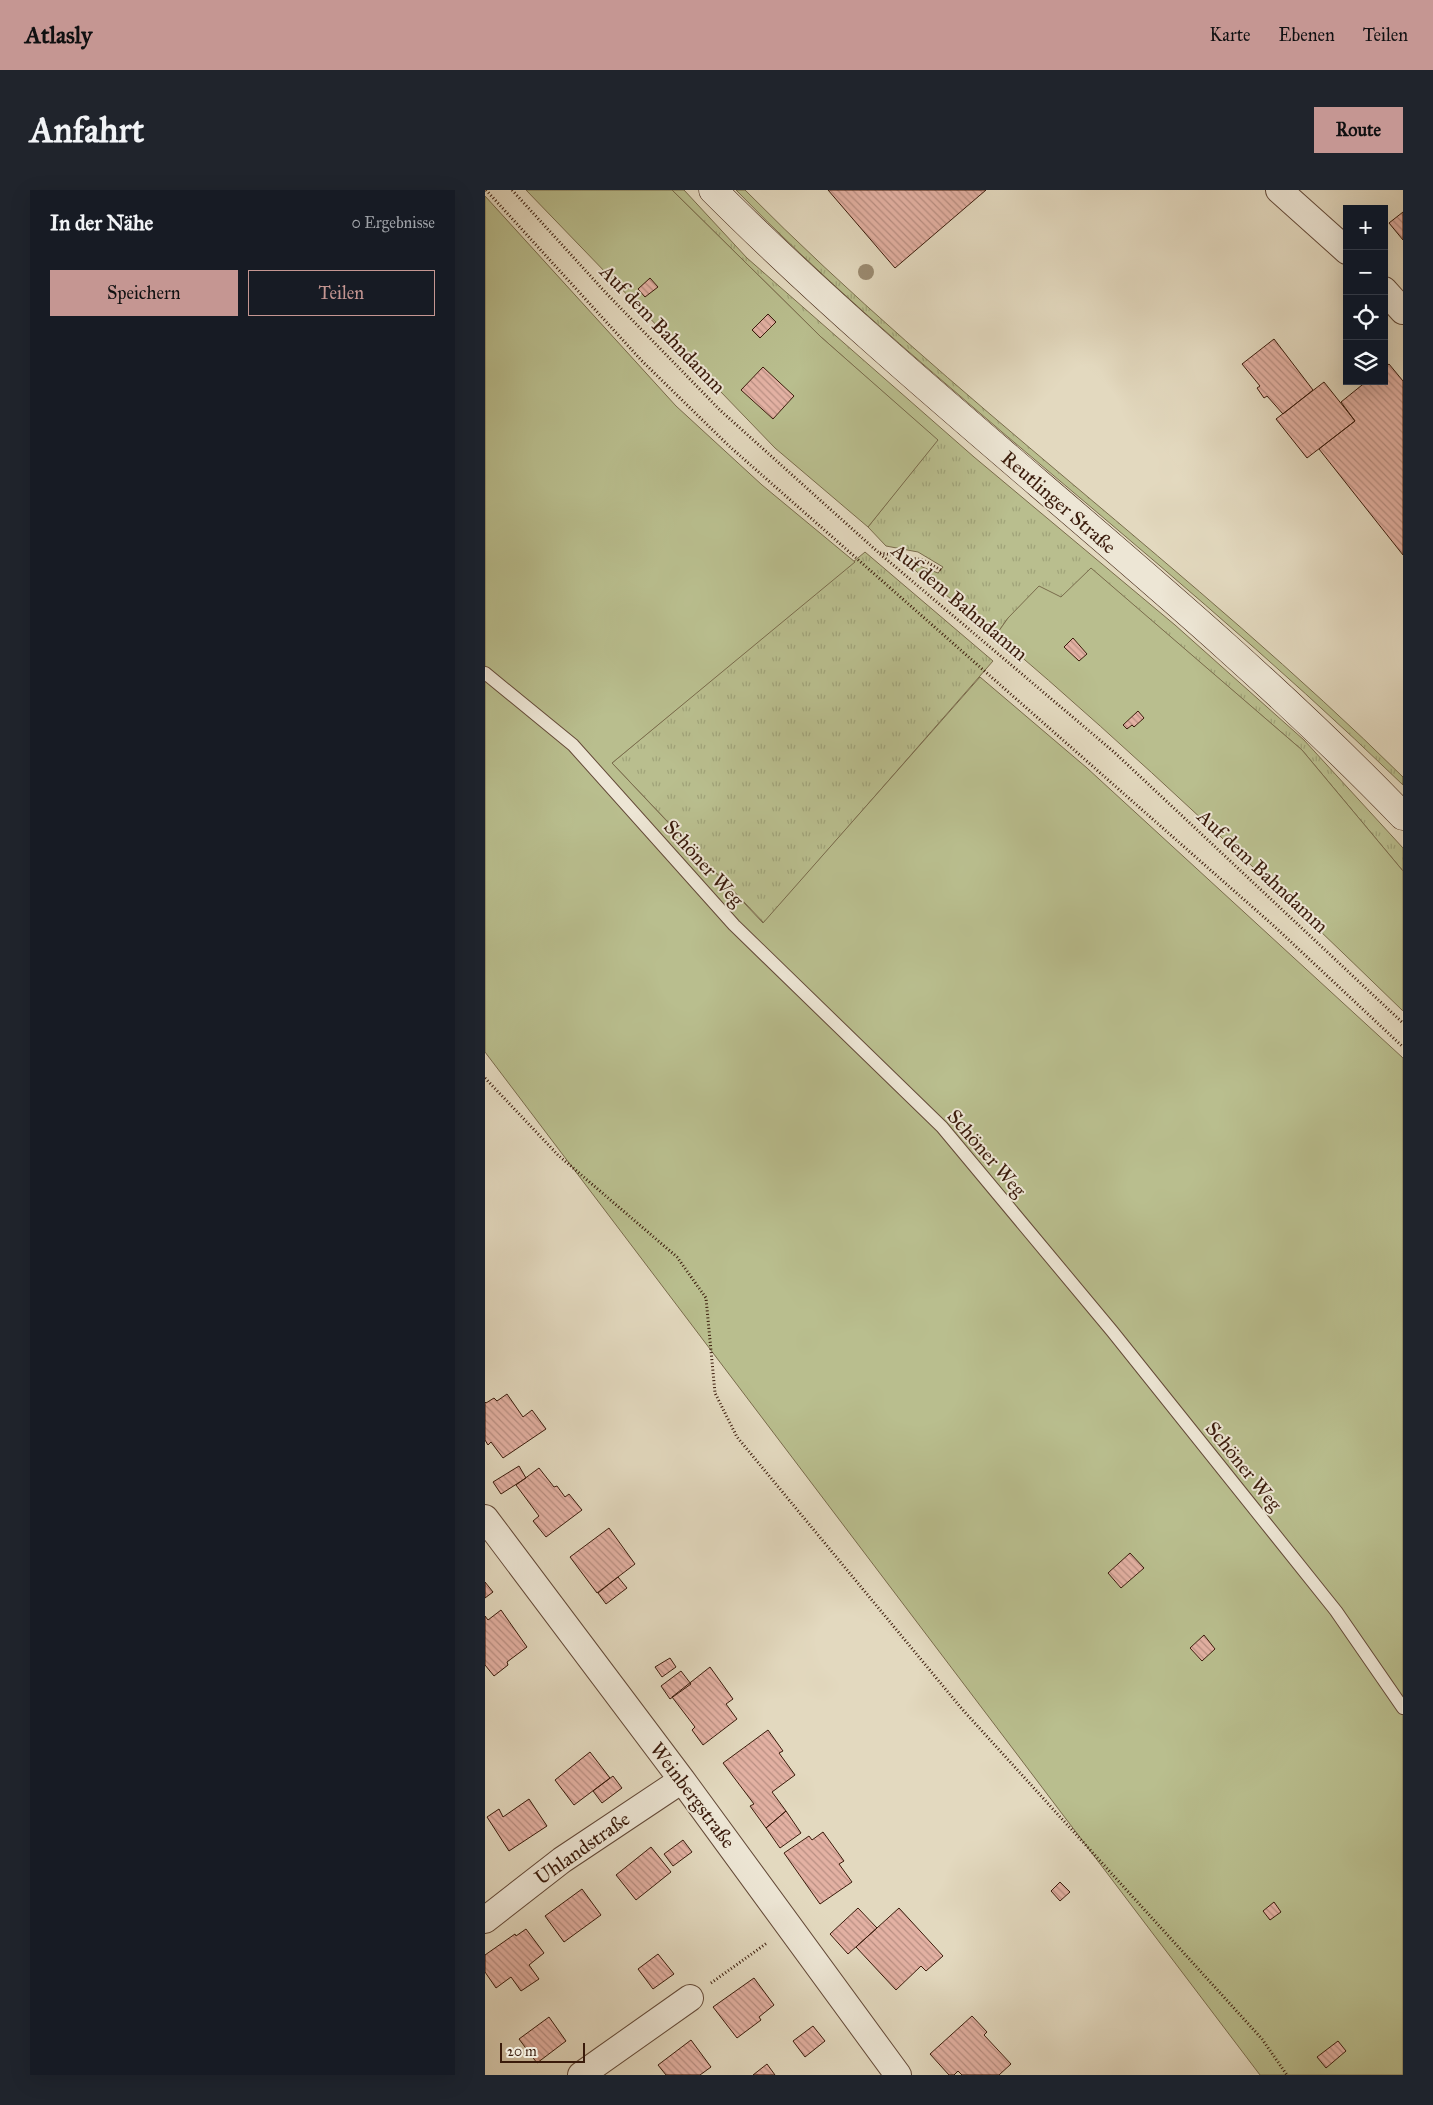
<!DOCTYPE html>
<html lang="de">
<head>
<meta charset="utf-8">
<style>
  body { margin:0; font-family:"IM FELL Great Primer",serif; background:#20242c; color:#f1f3f6 }
  .controls { position:absolute; right:15px; top:15px; display:grid; overflow:hidden; border-radius:0px; box-shadow:0 5px 20px #0002 }
  .controls button { width:45px; height:45px; display:grid; place-items:center; padding:0; border:0; border-bottom:1px solid #363941; background:#171b24; color:#f1f3f6; font:25px sans-serif }
  .scale { position:absolute; left:15px; bottom:12px; width:85px; box-sizing:border-box; padding-left:5px; border:2px solid #3a1b0b; border-top:0; font-size:14px; line-height:18px; white-space:nowrap; color:#3a1b0b; -webkit-text-stroke:4px #ede6d5; paint-order:stroke }
  .list { margin:0; padding:0; list-style:none }
  h2 { display:flex; justify-content:space-between; align-items:center; height:65px; margin:0; padding:0 20px; font-size:21px }
  h2 small { font-size:16px; font-weight:400; color:#9ea1a6 }
  .actions { display:flex; gap:10px; padding:15px 20px }
  .actions a { flex:1; padding:11px 0; border:1px solid #c59692; border-radius:0px; text-align:center; font-size:18px; color:#c59692 }
  .actions .main { background:#c59692; color:#111 }
  .icon { flex:none; width:28px; height:28px; fill:none; stroke:currentColor; stroke-width:2; stroke-linecap:round; stroke-linejoin:round }
  .map { position:relative; flex:none; width:918px; height:1885px; overflow:hidden; border-radius:0px }
  header { display:flex; align-items:center; gap:30px; box-sizing:border-box; height:70px; padding:0 25px; background:#c59692; color:#111 }
  header strong { font-size:24px }
  nav { display:flex; gap:28px; margin-inline-start:auto; font-size:18px }
  .intro { display:flex; align-items:center; justify-content:space-between; box-sizing:border-box; height:120px; padding:0 30px }
  h1 { margin:0; font-size:35px }
  .button { padding:12px 22px; border-radius:0px; background:#c59692; color:#111; font-size:18px; font-weight:700 }
  main { display:flex; gap:30px; padding:0 30px }
  aside { flex:1; background:#171b24; border-radius:0px; box-shadow:0 5px 20px #0002 }
  .map>svg:first-child { display:block }
</style>
</head>
<body>
<header>
<strong>Atlasly</strong>
<nav><a>Karte</a><a>Ebenen</a><a>Teilen</a></nav>
</header>
<div class="intro"><h1>Anfahrt</h1><a class="button">Route</a></div>
<main>
<aside>
<h2>In der Nähe<small>0 Ergebnisse</small></h2>
<ul class="list">
</ul>
<div class="actions"><a class="main">Speichern</a><a>Teilen</a></div>
</aside>
<div class="map">
<svg width="918" height="1885" viewBox="0 0 918 1885">
  <defs>
    <pattern id="grass-tufts" width="24" height="20" patternUnits="userSpaceOnUse" patternTransform="scale(1.25)"><rect width="24" height="20" fill="#b9be8e"/><path d="M3 7l-1-3M5 7V3M7 7l1-3M15 17l-1-3M17 17v-4M19 17l1-3" fill="none" stroke="#a0a379"/></pattern>
    <pattern id="building-back-hatch" width="6" height="6" patternUnits="userSpaceOnUse" patternTransform="scale(1.25)"><rect width="6" height="6" fill="#e3b1a3"/><path d="M-1 5l2 2M0 0l6 6M5-1l2 2" fill="none" stroke="#b98f83"/></pattern>
  </defs>
  <rect width="100%" height="100%" fill="#e3d9bf"/>
  <filter id="stains"><feTurbulence type="fractalNoise" baseFrequency=".004" numOctaves="4"/><feColorMatrix values="0 0 0 0 .2 0 0 0 0 .09 0 0 0 0 .02 0 0 0 .5 -.17"/></filter>
  <radialGradient id="worn" r=".72"><stop offset=".6" stop-color="#630" stop-opacity="0"/><stop offset="1" stop-color="#630" stop-opacity=".3"/></radialGradient>
  <path fill="url(#grass-tufts)" stroke="#7a6c4c" d="M187,0H199L262,68L489,267L690,435L819,550L918,658V681L817,560L606,379L576,408L523,428L511,445L416,369L453,383L458,377L433,362L401,356L383,337L452,250L336,147Z
    M251,0H260C467,209 709,381 918,587V595C790,471 653,357 517,242C426,164 334,86 251,0Z
    M380,362L508,471L279,733L127,573Z"/>
  <path fill="#b9be8e" stroke="#7a6c4c" d="M41,0H187L336,147L453,250L383,337L290,258Z
    M0,6L191,216L277,295L370,372L127,573L278,733L495,487L602,578L918,868V1885H775L0,862Z
    M606,378L817,560L918,681V821C785,692 652,565 511,445L523,428L554,396L576,407Z"/>
  <path fill="url(#building-back-hatch)" stroke="#3a1b0b" d="M343,0H501L410,78Z
    M918,22V50L904,33Z
    M165,88L173,97L160,107L153,99Z
    M283,124L291,132L275,148L267,140Z
    M789,149L828,200L798,224L782,206L779,208L772,198L775,196L757,174Z
    M904,174L918,191V365L834,259L870,231L856,212L882,191H899V178Z
    M278,177L309,206L288,229L256,200Z
    M839,192L870,231L822,268L791,229Z
    M588,448L602,464L594,471L579,457Z
    M653,521L659,528L649,537L647,535L642,539L638,535Z
    M22,1204L38,1227L47,1220L61,1239L18,1268L6,1252L3,1255L0,1250V1212L1,1213L9,1208L12,1211Z
    M34,1276L41,1288L16,1304L8,1292Z
    M54,1278L69,1297L72,1296L80,1307L84,1304L97,1320L61,1347L48,1331L54,1326L31,1295Z
    M124,1338L150,1374L112,1403L85,1367Z
    M645,1363L659,1378L636,1398L623,1383Z
    M133,1387L142,1398L121,1414L113,1403Z
    M0,1392L8,1402L0,1408Z
    M16,1420L42,1457L22,1472L23,1475L9,1486L0,1475V1426L3,1430Z
    M719,1445L730,1459L717,1471L705,1458Z
    M185,1468L191,1477L177,1487L170,1477Z
    M225,1477L248,1509L241,1514L252,1529L218,1555L207,1540L210,1537L187,1507Z
    M196,1481L206,1494L185,1509L176,1496Z
    M283,1540L298,1561L294,1563L310,1585L287,1602L301,1621L281,1638L265,1616L269,1614L238,1573Z
    M105,1562L125,1588L89,1615L70,1590Z
    M128,1586L137,1598L117,1613L108,1601Z
    M44,1609L62,1636L24,1661L2,1627L14,1619L18,1627Z
    M301,1621L316,1643L295,1658L281,1638Z
    M338,1642L359,1671L354,1674L367,1692L335,1714L299,1663L324,1646L327,1650Z
    M198,1650L207,1662L188,1676L179,1664Z
    M166,1657L186,1682L151,1710L131,1685Z
    M575,1692L585,1702L575,1711L566,1701Z
    M97,1699L116,1725L79,1752L60,1726Z
    M789,1712L796,1722L785,1730L778,1721Z
    M373,1718L392,1738L363,1764L345,1744Z
    M414,1718L458,1766L441,1781L436,1776L411,1800L371,1757Z
    M41,1739L59,1763L44,1775L54,1789L36,1801L26,1787L11,1798L0,1782V1765L30,1744L31,1746Z
    M173,1764L189,1784L168,1799L153,1779Z
    M269,1788L289,1815L274,1827L276,1830L252,1848L228,1817Z
    M487,1826L502,1842L499,1845L526,1874L514,1885H477L473,1881L469,1885H464L445,1864Z
    M64,1827L81,1851L52,1873L34,1849Z
    M328,1836L340,1851L320,1867L308,1851Z
    M206,1850L226,1877L215,1885H181L173,1875Z
    M853,1851L861,1861L841,1878L832,1867Z
    M282,1874L290,1885H268Z"/>
  <g fill="none" stroke-linecap="round" stroke-linejoin="round">
    <g stroke="#644a38" stroke-width="14">
      <path id="lane" d="M0,483L88,555L249,735L457,937L627,1141L851,1421L918,1518"/>
    </g>
    <g stroke="#644a38" stroke-width="28">
      <path id="street" d="M794,0L862,61
        M899,100L918,121
        M0,1328L197,1590L413,1885
        M0,1730L77,1670L197,1590
        M96,1885L205,1808"/>
    </g>
    <g stroke="#3a1b0b" stroke-width="29">
      <path id="secondary" d="M228,0C448,220 702,402 918,626"/>
    </g>
    <path stroke="#3a1b0b" stroke-width="3" stroke-dasharray="1 2.5" stroke-linecap="butt" d="M1,0L156,170L244,256L789,736L918,857
      M27,0L121,103L236,221L394,363L629,562L918,833
      M395,363L438,370L456,380
      M0,888L73,965L192,1067L221,1108L230,1203L252,1247L477,1519L777,1849L802,1885
      M226,1793L282,1753"/>
    <use href="#lane" stroke="#ede6d5" stroke-width="12"/>
    <use href="#street" stroke="#ede6d5" stroke-width="26"/>
    <use href="#secondary" stroke="#ede6d5" stroke-width="28"/>
  </g>
  <circle fill="#9b8b71" cx="381" cy="82" r="8"/>
  <g text-anchor="middle" dominant-baseline="central" stroke-width="4" stroke-linejoin="round" paint-order="stroke">
    <g font-size="20" fill="#3a1b0b" stroke="#ede6d5">
      <text transform="translate(178 139) rotate(46)">Auf dem Bahndamm</text>
      <text transform="translate(574 312) rotate(41)">Reutlinger Straße</text>
      <text transform="translate(475 412) rotate(40)">Auf dem Bahndamm</text>
      <text transform="translate(219 673) rotate(48)">Schöner Weg</text>
      <text transform="translate(778 681) rotate(43)">Auf dem Bahndamm</text>
      <text transform="translate(502 963) rotate(49)">Schöner Weg</text>
      <text transform="translate(759 1276) rotate(51)">Schöner Weg</text>
      <text transform="translate(208 1605) rotate(53)">Weinbergstraße</text>
      <text transform="translate(97 1658) rotate(-35)">Uhlandstraße</text>
    </g>
  </g>
  <rect width="100%" height="100%" filter="url(#stains)"/>
  <rect width="100%" height="100%" fill="url(#worn)"/>
</svg>
<div class="controls">
<button>+</button>
<button>−</button>
<button><svg class="icon" aria-label="locate" viewBox="0 0 24 24"><circle cx="12" cy="12" r="6"/><path d="M12 2v4M12 18v4M2 12h4M18 12h4"/></svg></button>
<button><svg class="icon" aria-label="layers" viewBox="0 0 24 24"><path d="M12 4l9 5-9 5-9-5zM3 14l9 5 9-5"/></svg></button>
</div>
<div class="scale">20 m</div>
</div>
</main>
</body>
</html>
